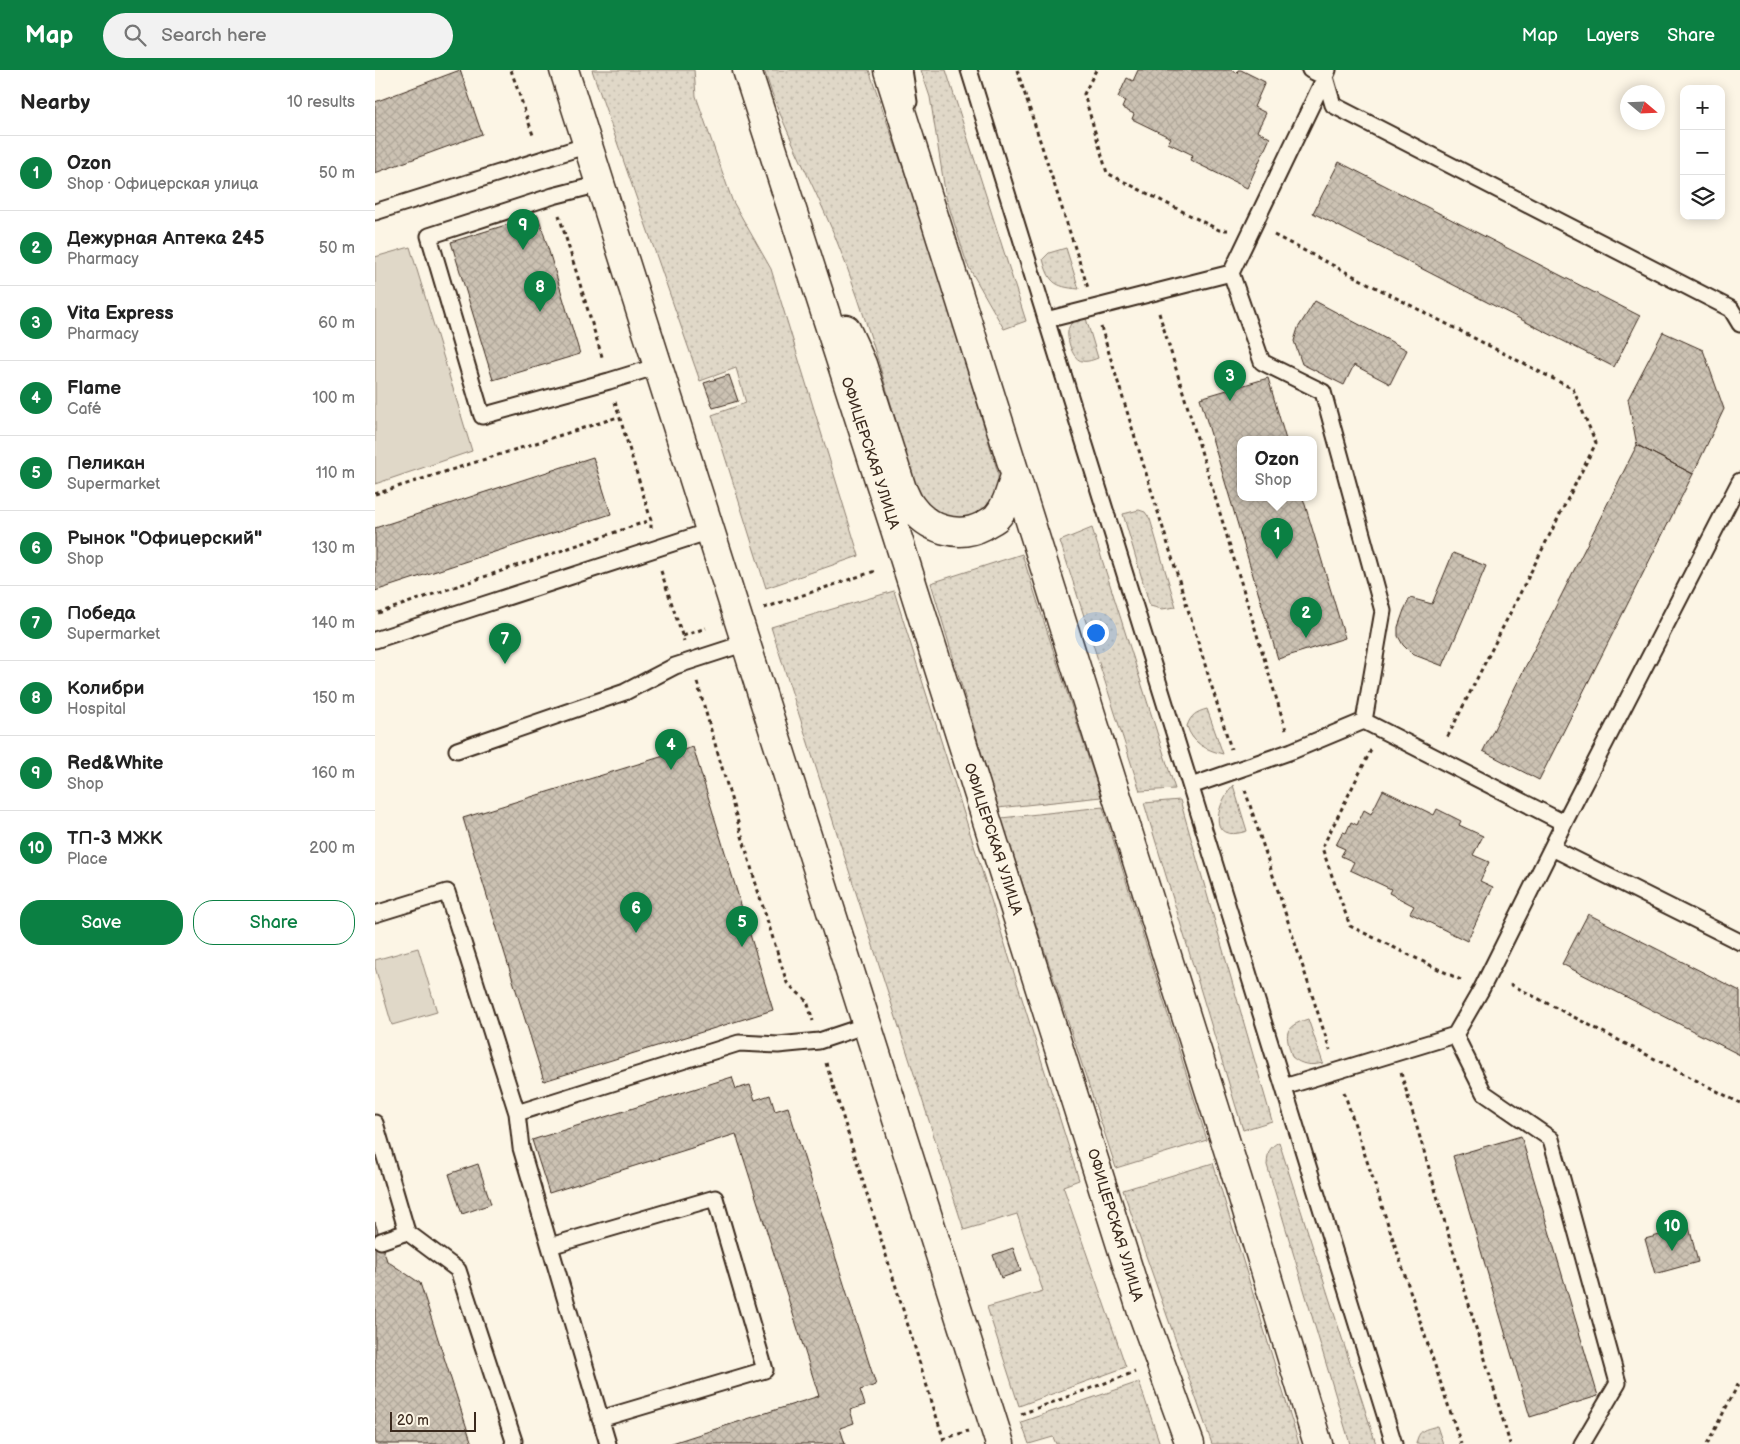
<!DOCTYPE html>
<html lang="en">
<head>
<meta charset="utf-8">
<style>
  body { margin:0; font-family:"Balsamiq Sans",sans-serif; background:#f2f2f2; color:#222 }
  .controls { position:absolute; right:15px; top:15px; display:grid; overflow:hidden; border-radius:10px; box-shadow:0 2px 12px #0003 }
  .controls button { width:45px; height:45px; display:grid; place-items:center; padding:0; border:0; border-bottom:1px solid #e0e0e0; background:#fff; color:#222; font:25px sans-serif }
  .compass { position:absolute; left:1245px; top:15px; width:45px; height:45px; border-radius:50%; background:#fff; box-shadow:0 2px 12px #0003; rotate:109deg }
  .scale { position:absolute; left:15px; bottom:12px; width:86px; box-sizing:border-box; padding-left:5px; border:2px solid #3b2a1e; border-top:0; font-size:14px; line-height:18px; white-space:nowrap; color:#3b2a1e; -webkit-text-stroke:4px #fcf5e5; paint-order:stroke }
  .you { position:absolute; left:720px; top:562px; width:18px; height:18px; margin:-12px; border:4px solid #fff; border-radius:50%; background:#1a73e8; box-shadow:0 0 0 8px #1a73e833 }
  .badge { display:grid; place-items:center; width:32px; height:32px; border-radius:50%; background:#0b8043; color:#fff; font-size:16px; font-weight:700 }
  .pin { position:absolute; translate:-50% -41px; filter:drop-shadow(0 1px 2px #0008) }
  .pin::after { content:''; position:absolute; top:26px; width:18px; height:15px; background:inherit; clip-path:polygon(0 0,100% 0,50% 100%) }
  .popup { position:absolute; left:862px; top:366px; width:80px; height:65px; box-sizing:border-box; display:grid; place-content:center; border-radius:10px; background:#fff; filter:drop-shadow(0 1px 4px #0005); font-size:16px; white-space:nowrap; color:#767676 }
  .popup b { font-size:19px; color:#222 }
  .popup::after { content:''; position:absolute; left:50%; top:100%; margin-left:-10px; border:10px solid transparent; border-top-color:#fff }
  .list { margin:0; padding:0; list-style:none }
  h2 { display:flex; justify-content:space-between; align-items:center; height:65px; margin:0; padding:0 20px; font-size:21px }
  h2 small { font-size:16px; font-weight:400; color:#767676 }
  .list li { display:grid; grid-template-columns:32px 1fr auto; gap:15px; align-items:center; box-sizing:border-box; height:75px; padding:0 20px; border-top:1px solid #e0e0e0 }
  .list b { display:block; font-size:19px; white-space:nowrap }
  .list p { margin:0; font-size:16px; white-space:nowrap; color:#767676 }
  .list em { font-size:16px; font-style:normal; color:#767676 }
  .actions { display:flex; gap:10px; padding:15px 20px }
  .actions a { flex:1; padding:11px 0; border:1px solid #0b8043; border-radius:20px; text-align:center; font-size:18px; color:#0b8043 }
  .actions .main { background:#0b8043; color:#fff }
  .icon { flex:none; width:28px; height:28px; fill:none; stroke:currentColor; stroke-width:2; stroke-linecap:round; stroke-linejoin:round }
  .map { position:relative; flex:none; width:1365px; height:1374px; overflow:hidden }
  header { display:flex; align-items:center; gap:30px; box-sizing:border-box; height:70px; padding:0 25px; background:#0b8043; color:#fff }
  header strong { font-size:24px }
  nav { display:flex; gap:28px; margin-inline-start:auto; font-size:18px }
  .search { width:350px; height:45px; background:#f2f2f2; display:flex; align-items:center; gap:12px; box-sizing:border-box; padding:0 18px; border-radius:28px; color:#767676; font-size:19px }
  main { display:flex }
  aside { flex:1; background:#fff }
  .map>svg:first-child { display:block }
</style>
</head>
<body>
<header>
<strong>Map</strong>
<div class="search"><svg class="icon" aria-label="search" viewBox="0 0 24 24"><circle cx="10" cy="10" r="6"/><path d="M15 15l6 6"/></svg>Search here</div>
<nav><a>Map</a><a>Layers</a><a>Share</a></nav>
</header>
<main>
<aside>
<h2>Nearby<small>10 results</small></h2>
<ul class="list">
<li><span class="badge">1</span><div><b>Ozon</b><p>Shop · Офицерская улица</p></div><em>50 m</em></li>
<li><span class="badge">2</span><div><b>Дежурная Аптека 245</b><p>Pharmacy</p></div><em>50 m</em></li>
<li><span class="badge">3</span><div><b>Vita Express</b><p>Pharmacy</p></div><em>60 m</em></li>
<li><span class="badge">4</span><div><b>Flame</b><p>Café</p></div><em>100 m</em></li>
<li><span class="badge">5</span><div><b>Пеликан</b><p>Supermarket</p></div><em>110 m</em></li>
<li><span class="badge">6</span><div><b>Рынок &quot;Офицерский&quot;</b><p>Shop</p></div><em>130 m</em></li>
<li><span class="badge">7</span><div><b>Победа</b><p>Supermarket</p></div><em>140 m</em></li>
<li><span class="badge">8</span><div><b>Колибри</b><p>Hospital</p></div><em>150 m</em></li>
<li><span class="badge">9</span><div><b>Red&amp;White</b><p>Shop</p></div><em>160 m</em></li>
<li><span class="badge">10</span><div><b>ТП-3 МЖК</b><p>Place</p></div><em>200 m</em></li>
</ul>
<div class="actions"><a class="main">Save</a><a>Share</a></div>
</aside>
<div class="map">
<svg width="1365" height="1374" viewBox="0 0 1365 1374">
  <defs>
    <pattern id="grass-dots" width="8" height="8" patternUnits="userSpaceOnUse" patternTransform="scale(1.25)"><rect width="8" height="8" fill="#e0d8c8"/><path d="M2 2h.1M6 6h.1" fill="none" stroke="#c1baab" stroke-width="1.8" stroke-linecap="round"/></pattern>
    <pattern id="building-cross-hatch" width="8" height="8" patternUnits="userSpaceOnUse" patternTransform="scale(1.25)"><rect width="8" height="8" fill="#ccc2b3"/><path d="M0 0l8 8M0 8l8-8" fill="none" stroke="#b0a79a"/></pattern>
  </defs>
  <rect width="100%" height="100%" fill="#fcf5e5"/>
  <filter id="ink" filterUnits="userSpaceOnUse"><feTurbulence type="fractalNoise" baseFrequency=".02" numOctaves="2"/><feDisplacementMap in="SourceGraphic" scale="10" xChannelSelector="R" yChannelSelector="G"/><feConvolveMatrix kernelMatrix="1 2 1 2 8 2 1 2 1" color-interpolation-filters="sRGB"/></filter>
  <g filter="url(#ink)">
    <path fill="url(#grass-dots)" stroke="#8e8173" d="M217,0H319L321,26L357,130L396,199L484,486L391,518L337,345L371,333L361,298L325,311Z
      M389,0H494L556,179L623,403C623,409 624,418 621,423C614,441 589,452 571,447C560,444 550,433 543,425C516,338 494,249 459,164C436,109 407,57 389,0Z
      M546,0H571L651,251L629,259L592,194L571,127L555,27Z
      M691,178L704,219C679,217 674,212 668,189L674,183Z
      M710,245L723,288C708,294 701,293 695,276C690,260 693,251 710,245Z
      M764,440L770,442L775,449L801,537L787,539L775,536L748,444Z
      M717,458L800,719L765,721L685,471Z
      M647,484L726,727L623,738L556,513Z
      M519,521L704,1110L688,1116L751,1297L644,1336L612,1237L668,1221L642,1144L589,1160L396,557Z
      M832,639L848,684C831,680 817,673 812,656C816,645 821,642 832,639Z
      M858,715L872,761C831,774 841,735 858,715Z
      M805,730L897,1051L868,1060L769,733Z
      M728,737L832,1070L741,1098L626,748Z
      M933,949L948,993C935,996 927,995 917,987C910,963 908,957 933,949Z
      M904,1072L1001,1374H975L892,1095C893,1083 893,1078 904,1072Z
      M838,1093L924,1374H837L748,1120Z
      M764,1312L785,1374H681L678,1367L654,1374L646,1352Z
      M1062,1356L1068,1374H1041C1044,1359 1049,1360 1062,1356Z"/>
    <path fill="#e0d8c8" stroke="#8e8173" d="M35,177L97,381L0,414V187Z
      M43,878L62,942L17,955L0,897V890Z"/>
    <path fill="url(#building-cross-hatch)" stroke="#3b2a1e" d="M85,0L107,64L0,103V32Z
      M763,0H856L862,3L863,0H866L890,12L879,37L891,43L882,61L895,68L872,118L815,90L818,85L793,73L796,68L757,49L759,44L747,38L750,31L743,27L752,8L758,11Z
      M964,92L1265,246L1239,297L938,143Z
      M163,145L205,284L118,310L76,172Z
      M940,231L1032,280L1015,314L979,295L969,315L927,294L919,271L923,258Z
      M1288,262L1328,280L1349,339L1318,404L1262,375L1253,329Z
      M354,305L363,331L338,338L329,313Z
      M893,308L911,370H866V428H928L970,568L903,589L825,328Z
      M1262,375L1318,404L1164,710L1108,681Z
      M218,387L236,444L0,521V458Z
      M1078,483L1111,496L1068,596L1037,584L1028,575L1023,566V557L1029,540L1035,528L1057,534Z
      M318,677L398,940L169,1011L88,748Z
      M1008,720L1059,745L1062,739L1086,751L1084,755L1108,766L1098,785L1114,792L1105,811L1118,817L1092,871L1035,843L1039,836L1014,823L1016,819L975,800L979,792L966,786L970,779L961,775L968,762L971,763L976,752L982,755L989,740L996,744Z
      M1213,844L1365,921V985L1187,894Z
      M357,1007L361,1019L375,1015L380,1030L395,1025L400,1041L413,1037L501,1315L485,1320L490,1335L475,1340L479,1353L465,1358L470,1374H294L444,1326L361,1064L174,1123L157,1070Z
      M1146,1066L1223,1326L1155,1347L1078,1086Z
      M103,1094L116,1134L87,1144L74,1104Z
      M0,1152L12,1191L45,1213L97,1374H0Z
      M1314,1157L1323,1192L1280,1204L1270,1169Z
      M638,1178L646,1201L626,1208L618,1185Z"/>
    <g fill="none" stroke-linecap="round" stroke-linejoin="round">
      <g stroke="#3b2a1e" stroke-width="19">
        <path id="service" d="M529,0L534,32
          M594,0L1019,1374
          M935,0L950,7L953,0
          M950,7L958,35L1356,239L1365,254
          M225,114L178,126L54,166L107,346L234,311L283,296
          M0,142L213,75
          M856,203L887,292L948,322L1008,541L989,651
          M671,250L856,203L950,7
          M0,570L335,461
          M82,680L250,622L300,596L371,573
          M816,716L917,681L989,651L1189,753
          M1177,778L1365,872
          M0,844L72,822L142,1043L364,973L403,975L444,971L492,955
          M1080,965L1109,1023L1176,1069L1243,1313L1207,1374
          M909,1017L1080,965L1106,920L1189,753L1365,411
          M142,1043L146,1078L233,1374
          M0,1053L32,1162L83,1200L139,1371L138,1374
          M6,1171L32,1162
          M175,1176L340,1128L390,1300L225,1349"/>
      </g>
      <g stroke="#3b2a1e" stroke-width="31">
        <path id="minor" d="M189,0L625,1374"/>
      </g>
      <g stroke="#3b2a1e" stroke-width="31">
        <path id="secondary" d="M372,0L518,453L767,1242L815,1374
          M513,0L862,1108L943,1374
          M471,259L487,294L527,419C530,424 532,431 536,436C552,459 583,469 608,456C612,453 617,451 621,448C632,436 635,421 640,406"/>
      </g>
      <path stroke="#3b2a1e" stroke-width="3" stroke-dasharray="4 4" stroke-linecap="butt" d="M136,0L159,68
        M642,0L713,218
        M721,0L709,24L732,103L844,160H853
        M184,145L228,290
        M899,165L1198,319L1221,373L1072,668
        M784,243L911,660
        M726,257L856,679
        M240,332L276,450V458
        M0,424L243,347
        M286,501L309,571
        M389,538L500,501
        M3,543L276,450
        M308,566L331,558
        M322,612L383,821L412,913L432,931L438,951
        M996,680L947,778L975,856L1086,910
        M870,720L955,980
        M1135,914L1365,1033
        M451,993L570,1374
        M1026,1003L1135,1374
        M969,1022L1086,1374
        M646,1344L760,1302
        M568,1369L593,1361
        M1332,1374L1365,1311"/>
      <use href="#service" stroke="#fcf5e5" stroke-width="15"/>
      <use href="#minor" stroke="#fcf5e5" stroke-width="28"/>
      <use href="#secondary" stroke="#fcf5e5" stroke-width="28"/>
    </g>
  </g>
  <g text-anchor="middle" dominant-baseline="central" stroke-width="4.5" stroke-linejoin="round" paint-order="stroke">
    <g font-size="15" fill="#3b2a1e" stroke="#fcf5e5">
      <text transform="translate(495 383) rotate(72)">ОФИЦЕРСКАЯ УЛИЦА</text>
      <text transform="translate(618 769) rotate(72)">ОФИЦЕРСКАЯ УЛИЦА</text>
      <text transform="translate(740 1155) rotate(73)">ОФИЦЕРСКАЯ УЛИЦА</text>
    </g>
  </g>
</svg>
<div class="controls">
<button>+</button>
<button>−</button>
<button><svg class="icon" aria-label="layers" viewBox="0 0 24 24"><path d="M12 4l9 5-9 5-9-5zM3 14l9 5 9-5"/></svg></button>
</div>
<svg class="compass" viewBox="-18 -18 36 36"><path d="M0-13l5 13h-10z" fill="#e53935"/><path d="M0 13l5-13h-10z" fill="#767676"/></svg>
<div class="scale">20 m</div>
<div class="you"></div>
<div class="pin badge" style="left:902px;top:489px">1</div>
<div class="popup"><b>Ozon</b>Shop</div>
<div class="pin badge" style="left:931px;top:568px">2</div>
<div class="pin badge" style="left:855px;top:331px">3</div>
<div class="pin badge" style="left:296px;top:700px">4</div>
<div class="pin badge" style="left:367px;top:877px">5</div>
<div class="pin badge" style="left:261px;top:863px">6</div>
<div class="pin badge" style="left:130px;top:594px">7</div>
<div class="pin badge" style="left:165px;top:242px">8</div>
<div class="pin badge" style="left:148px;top:180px">9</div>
<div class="pin badge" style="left:1297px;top:1181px">10</div>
</div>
</main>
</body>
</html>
